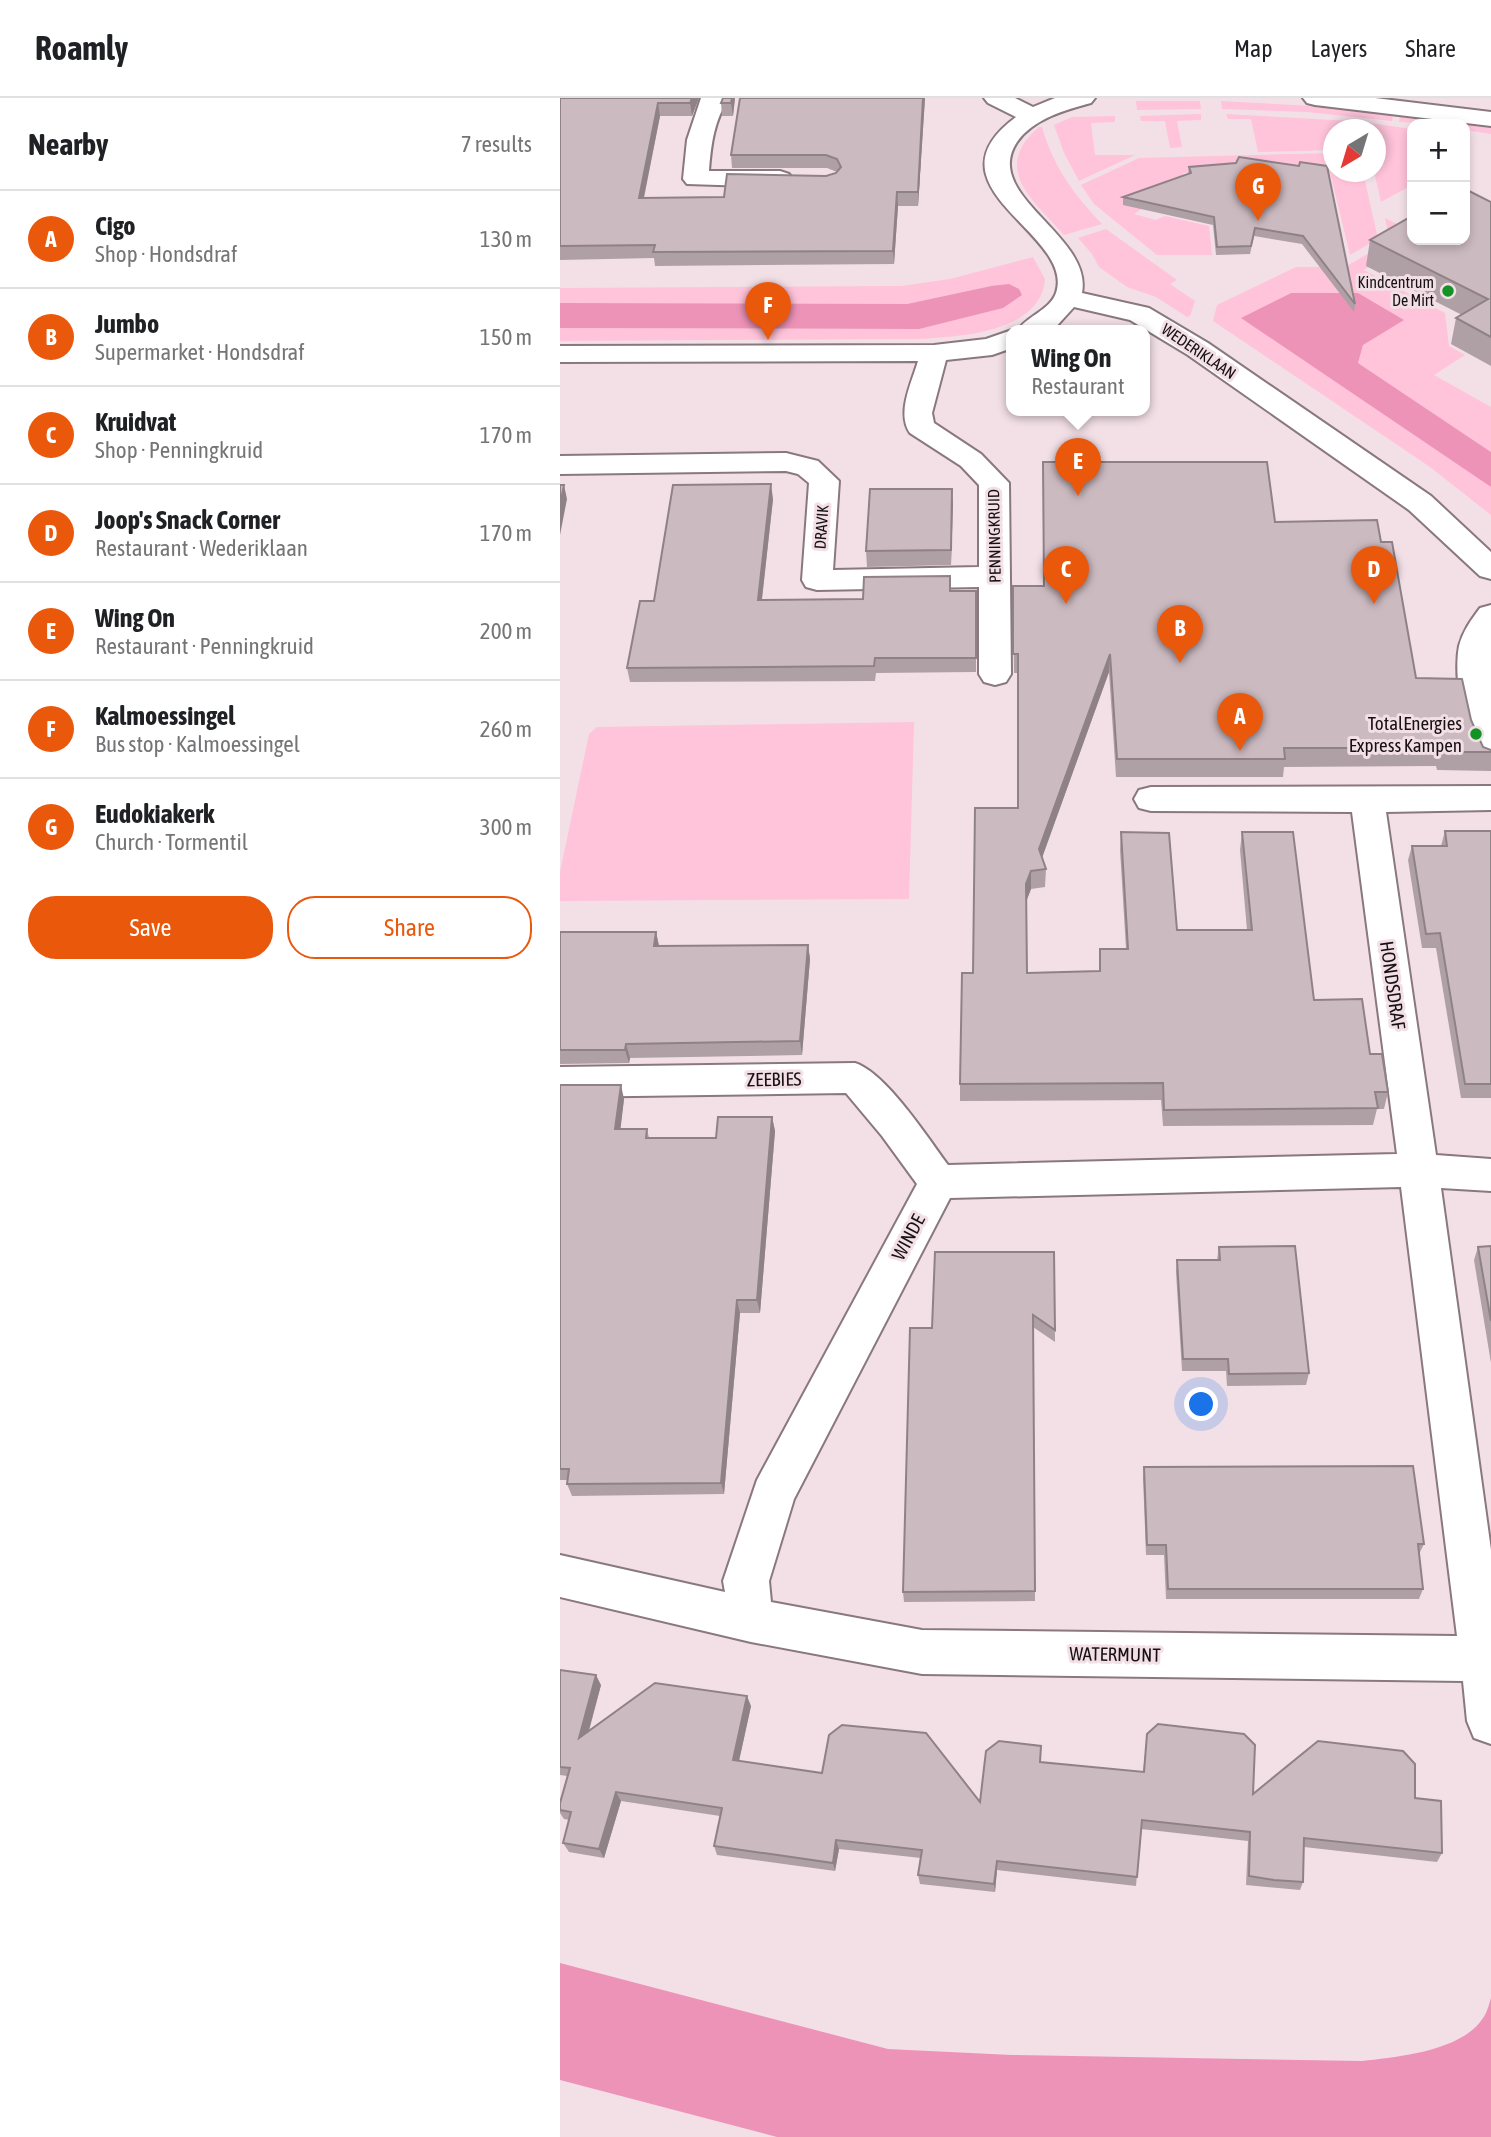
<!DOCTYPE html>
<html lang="en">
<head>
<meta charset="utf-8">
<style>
  body { margin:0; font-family:"Asap Condensed",sans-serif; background:#f2f2f2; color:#202124 }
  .controls { position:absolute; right:21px; top:21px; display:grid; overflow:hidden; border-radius:14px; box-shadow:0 4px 10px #0003 }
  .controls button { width:63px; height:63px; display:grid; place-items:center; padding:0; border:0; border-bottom:2px solid #e0e0e0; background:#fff; color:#202124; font:35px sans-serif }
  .compass { position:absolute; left:763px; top:21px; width:63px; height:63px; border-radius:50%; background:#fff; box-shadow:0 4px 10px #0003; rotate:218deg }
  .you { position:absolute; left:642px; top:1307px; width:24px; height:24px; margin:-18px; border:5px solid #fff; border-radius:50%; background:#1a73e8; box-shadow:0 0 0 10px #1a73e833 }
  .badge { display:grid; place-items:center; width:46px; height:46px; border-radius:50%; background:#ea580c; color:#fff; font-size:23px; font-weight:700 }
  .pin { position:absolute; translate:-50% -58px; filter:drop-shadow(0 2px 4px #0008) }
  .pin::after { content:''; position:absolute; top:37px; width:24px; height:21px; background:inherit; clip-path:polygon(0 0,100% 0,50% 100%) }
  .popup { position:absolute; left:446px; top:227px; width:144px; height:91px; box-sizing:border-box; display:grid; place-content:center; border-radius:14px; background:#fff; filter:drop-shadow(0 2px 5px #0005); font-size:23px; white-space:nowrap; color:#757577 }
  .popup b { font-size:26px; color:#202124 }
  .popup::after { content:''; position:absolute; left:50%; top:100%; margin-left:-14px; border:14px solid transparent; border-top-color:#fff }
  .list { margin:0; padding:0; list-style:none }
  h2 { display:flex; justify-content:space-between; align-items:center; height:91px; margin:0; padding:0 28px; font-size:30px }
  h2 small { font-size:23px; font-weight:400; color:#757577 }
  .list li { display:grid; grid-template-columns:46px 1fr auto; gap:21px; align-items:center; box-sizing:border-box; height:98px; padding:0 28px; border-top:2px solid #e0e0e0 }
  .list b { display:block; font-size:26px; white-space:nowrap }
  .list p { margin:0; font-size:23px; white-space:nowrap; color:#757577 }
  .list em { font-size:23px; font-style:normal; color:#757577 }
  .actions { display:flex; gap:14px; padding:21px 28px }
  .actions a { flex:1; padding:16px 0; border:2px solid #ea580c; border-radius:28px; text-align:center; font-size:24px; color:#ea580c }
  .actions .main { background:#ea580c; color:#fff }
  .map { position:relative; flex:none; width:931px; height:2039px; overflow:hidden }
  header { display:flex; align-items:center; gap:42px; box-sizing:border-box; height:98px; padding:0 35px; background:#fff; border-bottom:2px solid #e0e0e0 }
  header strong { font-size:33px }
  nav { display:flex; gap:38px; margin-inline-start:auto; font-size:24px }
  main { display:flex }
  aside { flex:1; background:#fff }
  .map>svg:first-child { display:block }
</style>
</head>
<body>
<header>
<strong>Roamly</strong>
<nav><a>Map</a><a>Layers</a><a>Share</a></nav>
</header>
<main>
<aside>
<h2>Nearby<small>7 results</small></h2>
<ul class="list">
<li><span class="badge">A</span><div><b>Cigo</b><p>Shop · Hondsdraf</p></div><em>130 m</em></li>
<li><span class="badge">B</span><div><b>Jumbo</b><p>Supermarket · Hondsdraf</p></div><em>150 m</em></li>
<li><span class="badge">C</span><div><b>Kruidvat</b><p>Shop · Penningkruid</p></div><em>170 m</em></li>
<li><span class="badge">D</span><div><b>Joop's Snack Corner</b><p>Restaurant · Wederiklaan</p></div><em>170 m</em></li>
<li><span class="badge">E</span><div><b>Wing On</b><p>Restaurant · Penningkruid</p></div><em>200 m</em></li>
<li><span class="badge">F</span><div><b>Kalmoessingel</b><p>Bus stop · Kalmoessingel</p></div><em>260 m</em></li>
<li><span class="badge">G</span><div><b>Eudokiakerk</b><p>Church · Tormentil</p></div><em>300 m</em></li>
</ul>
<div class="actions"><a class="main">Save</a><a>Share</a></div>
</aside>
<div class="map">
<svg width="931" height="2039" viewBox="0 0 931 2039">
  <rect width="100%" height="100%" fill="#f3e0e7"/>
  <path fill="#ffc3da" d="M576,3H640L641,11L577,12Z
    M661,3L754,8L833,17L832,23L747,14L662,11Z
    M641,16V22L617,23L622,49L610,50L605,23H581L580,18Z
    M666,16L791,23L793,31L774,32L773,52L698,54L691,21H668Z
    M555,18V24L531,25L535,57H575L519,83L504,55L494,27L512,19Z
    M840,18L931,29V36L905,32V26L839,24Z
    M802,24L852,31V87L821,104L814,74L816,32L804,31Z
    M479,29H482C493,68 514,97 542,126L504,137C474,103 430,71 479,29Z
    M773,55L774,74H803L818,141L790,157L770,74L675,65L671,71L623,75L626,82L574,116L596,122L605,118L649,128L652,157H597L534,106L521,87L579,60Z
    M825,120L849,132L851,144L804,172L885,215L889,248L905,257L874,277L931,309V354L798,265L803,247L731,195L682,220L931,389V417L870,369L653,223L657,207L736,169H785L830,143Z
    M546,131L617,182L610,186L635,203L630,218L627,219L596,199L567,189L539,169L532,156L518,140Z
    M473,159L485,181C481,235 398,239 357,241L0,243V230L359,231L431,188L347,206L0,205V190L341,188L390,181Z
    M354,624L349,801L0,803V774L29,636L37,629Z"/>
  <path fill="#ee93b8" d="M449,186L459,191L462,197L443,210L359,231L0,230V205L347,206L431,188Z
    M731,195H798L844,222L803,247L798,265L931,354V389L681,220Z
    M0,1865L328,1951L452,1957L802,1963C838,1959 902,1953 923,1920C927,1915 929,1906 931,1900V2039H217L0,1982Z"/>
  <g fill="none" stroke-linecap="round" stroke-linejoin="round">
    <g stroke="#89787e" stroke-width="4">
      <path id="minor" d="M141,0H169C154,22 151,47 149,73H220L229,76L233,81L229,86L220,89L127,86L123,81L127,42Z
        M424,0H455L473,9L495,0H535L531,5C505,12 473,21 457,44C421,98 533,137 522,195L589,210L648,245L871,398L931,454V481L920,478L849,412L628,257L570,222L514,209L493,232H458C467,218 490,212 496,195C516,135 360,90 456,19L428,5Z
        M743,0H815L931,14V28L755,7L747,5Z
        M452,232V250L432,257L386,262L372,315L374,325L421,356L449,385L451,576L446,584L435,587L424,584L419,576V489L257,492L246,489L242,482L249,385L238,376L226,373L0,376V358L226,355L258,363L279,383L273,472L419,469V387L401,368L350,335C336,315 352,284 358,263L0,264V248L374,247L426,241Z
        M931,507V669L919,665C904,639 893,578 899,548C903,533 911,522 920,510Z
        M931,688V712L826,714L876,1057L931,1061V1093L881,1090L931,1452V1646L914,1640L907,1623L903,1583L362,1576L191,1544L0,1499V1457L165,1494L163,1483L197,1382L357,1086L322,1038L286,995L0,999V969L295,965C326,975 368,1040 388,1067L837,1056L792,714L591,713L579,710L574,701L579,692L591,689ZM841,1089L897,1538L362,1532L211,1504L209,1483L234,1401L390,1100Z"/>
    </g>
    <use href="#minor" fill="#fff" fill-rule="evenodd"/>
  </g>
  <path fill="#afa0a6" d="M0,0H139L132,18H100L84,100L164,99L266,78L276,75L277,74L267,70H172L171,57L365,0L358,108H338L334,166L95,168L94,160L0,162Z
    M175,0L173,18H162L161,5Z
    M739,68L795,206L794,214L742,146L694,138L690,156L656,157L653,127L563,107V99L628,76L629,69Z
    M931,104V268L891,246L896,220L902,217L806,168L810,142Z
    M392,391L391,467L307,469L306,453Z
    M213,401L202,502L303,501L391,493H416V574L316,575L315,583L70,584L67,570L94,503Z
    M715,424L821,444L856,580L911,622L923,649L931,652V673L877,672L876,668L724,669L723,679H556L549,574L482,760L486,771L485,789L471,791L466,804L467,875L539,873L540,851H566L560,752L561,734L617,832H687L680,752L682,734L754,902L810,956L828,994L824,1011H817L813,1027L603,1028L601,1002L400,1003V986L413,875L458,710V575H454L453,488H484Z
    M885,733H931V1000H901L876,850H862L848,762L852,748H881Z
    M0,834H96L99,848L248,847L250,861L242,957L70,960L69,965L0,966Z
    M0,987L64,1001L60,1031H87L89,1040H156L212,1019L215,1033L200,1215H180L164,1396L12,1398L7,1386L8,1382H0Z
    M931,1148V1265L914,1162L918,1149Z
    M659,1149L749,1275L746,1287L667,1288L666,1273H622L616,1174L617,1162H657Z
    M494,1154L495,1244L473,1229L475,1503L344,1504L343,1494L372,1230Z
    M584,1369L864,1446L859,1456L863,1491L859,1501H606L604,1457H586L583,1379Z
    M0,1572L41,1587L29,1633L191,1608L179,1663L420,1704L480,1664L583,1674L587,1636L693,1696L855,1700L882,1755L877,1764L744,1749L743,1784L740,1792L686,1787L688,1743L581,1731L576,1788L437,1772L435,1794L360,1786L358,1777L361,1760L279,1751L275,1773L157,1757L154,1748L160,1718L61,1703L44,1760L9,1754L3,1745L9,1722L4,1721L0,1715V1705L7,1678L0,1677Z"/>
  <path fill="#8f8287" d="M132,0H139L132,18L130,5Z
    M172,0H175L173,18L171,5Z
    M363,0H365L358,108V94Z
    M98,5L100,18L81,113L79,100Z
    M337,94L338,108L334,166L333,153Z
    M211,386L213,401L200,517L198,502Z
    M4,387L7,401L0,437V407Z
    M392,391L393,406L391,467V452Z
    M550,556L549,574L479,768V751Z
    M471,773V791L466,804V786Z
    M96,834L99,848H94Z
    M248,847L250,861L242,957L240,943Z
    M66,946L70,960L69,965L65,952Z
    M61,987L64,1001L59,1044L55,1031Z
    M212,1019L215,1033L200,1215L197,1202Z
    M177,1202L180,1215L164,1396L161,1385Z
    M36,1577L41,1587L24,1650L19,1640Z
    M187,1598L191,1608L177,1672L173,1662Z
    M56,1694L61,1703L44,1760L39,1751Z
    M276,1742L279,1751L275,1773L273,1765Z
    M437,1763V1772L435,1794L434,1786Z"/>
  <path fill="#ccbac1" stroke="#8f8287" stroke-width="2" d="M0,0H132L130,5H98L79,100L164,99L167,76L266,78L276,75L281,69L277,61L266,57H171L180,0H363L358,94H337L333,153L93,154L95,147L0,148Z
    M163,0H172L171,5H161Z
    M679,59L739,68L740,64L767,68L795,206L743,138L695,130L691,148L657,149L654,119L563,99L631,75L629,69L676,65Z
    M909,93L931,104V239L896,220L928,201L810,142L852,118V142H905V95Z
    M483,364H707L715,424L817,422L821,444H832L856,580L902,581L911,622L923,649L931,652V654H881L880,650H724L725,661H557L550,556L479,751L486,771L471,773L466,786L467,875L540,873V851H568L561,734L609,735L617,832H692L682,734H733L754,902L802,901L810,956H822L828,994H815L818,1010L604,1012L603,985L400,986L402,875H413L415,710H458V556H453V488H484Z
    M211,386L198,502L303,501L304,479L390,478V493H416V560H315L314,568L67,570L80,503H94L113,387Z
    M0,387H4L0,407Z
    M310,391H392L391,452L306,453Z
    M885,733H931V986H905L880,835L866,836L852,748H887Z
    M0,834H96L94,848L248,847L240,943L66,946L65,952H0Z
    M0,987H61L55,1031H87L86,1040H156L158,1019H212L197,1202H177L161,1385L7,1386L9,1371H0Z
    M735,1148L749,1275L669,1276L668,1261H623L617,1162H660L659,1149Z
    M931,1148V1223L918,1149Z
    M375,1154H494L495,1232L473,1217L475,1493L343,1494L350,1230H372Z
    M853,1368L864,1446H858L863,1491H608L606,1447H587L584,1369Z
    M0,1572L36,1577L19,1640L95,1585L187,1598L173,1662L262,1675L269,1637L282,1627L366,1635L420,1704L426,1653L439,1643L481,1648L480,1664L584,1674L587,1636L598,1626L684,1636L695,1647L693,1696L758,1643L843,1653L855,1666V1700L881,1703L882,1755L744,1740L743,1784L714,1782L689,1778L690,1734L582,1722L577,1779L437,1763L434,1786L358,1777L362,1752L276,1742L273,1765L154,1748L162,1710L56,1694L39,1751L3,1745L11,1714L0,1712V1705L10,1670L0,1669Z"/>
  <g fill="#129324" stroke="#f3e0e7" stroke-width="2.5">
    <circle cx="888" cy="193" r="7"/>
    <circle cx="916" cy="636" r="7"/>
  </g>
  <g text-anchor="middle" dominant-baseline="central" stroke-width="6" stroke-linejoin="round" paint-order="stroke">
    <g font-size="16" fill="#171113" stroke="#f3e0e7" text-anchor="end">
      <text x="874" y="184">Kindcentrum<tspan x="874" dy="18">De Mirt</tspan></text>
    </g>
    <g font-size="16" fill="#171113" stroke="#f3e0e7">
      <text transform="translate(639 253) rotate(34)">WEDERIKLAAN</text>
      <text transform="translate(261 429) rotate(-86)">DRAVIK</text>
      <text transform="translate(434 438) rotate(-91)">PENNINGKRUID</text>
    </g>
    <g font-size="19" fill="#171113" stroke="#f3e0e7" text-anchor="end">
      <text x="902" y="625">TotalEnergies<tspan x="902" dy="22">Express Kampen</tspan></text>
    </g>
    <g font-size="19" fill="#171113" stroke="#f3e0e7">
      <text transform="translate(833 887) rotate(82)">HONDSDRAF</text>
      <text transform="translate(214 981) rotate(-1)">ZEEBIES</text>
      <text transform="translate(348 1139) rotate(-62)">WINDE</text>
      <text transform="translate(555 1556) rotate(1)">WATERMUNT</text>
    </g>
  </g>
</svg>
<div class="controls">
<button>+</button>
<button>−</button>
</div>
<svg class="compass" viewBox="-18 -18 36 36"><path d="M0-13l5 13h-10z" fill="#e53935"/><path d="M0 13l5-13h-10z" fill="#757577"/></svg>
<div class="you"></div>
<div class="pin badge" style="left:680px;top:653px">A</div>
<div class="pin badge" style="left:620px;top:565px">B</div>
<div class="pin badge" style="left:506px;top:506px">C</div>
<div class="pin badge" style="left:814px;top:506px">D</div>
<div class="pin badge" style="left:518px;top:398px">E</div>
<div class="popup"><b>Wing On</b>Restaurant</div>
<div class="pin badge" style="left:208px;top:242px">F</div>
<div class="pin badge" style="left:698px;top:123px">G</div>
</div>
</main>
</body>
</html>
